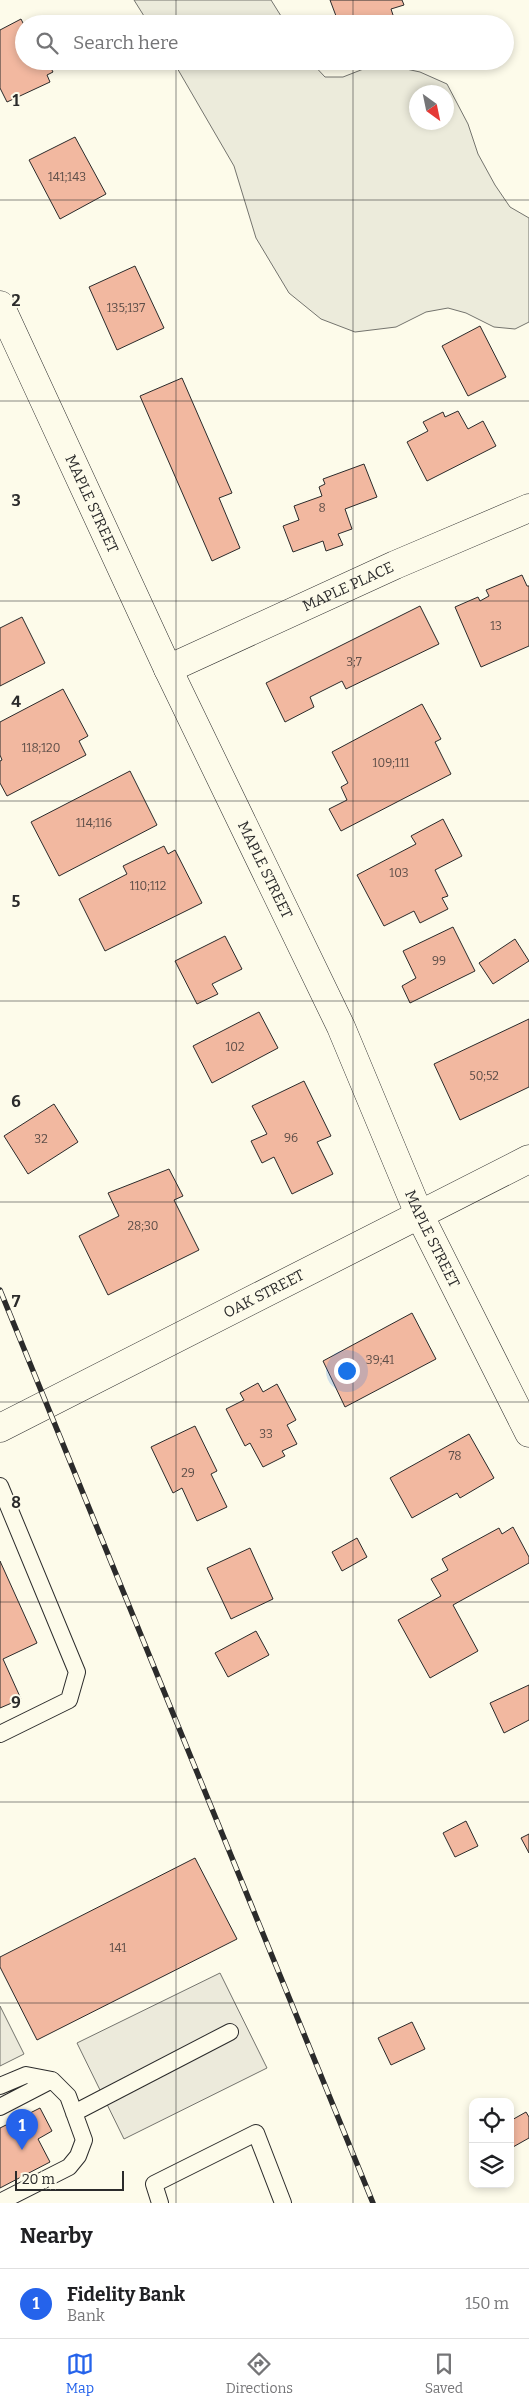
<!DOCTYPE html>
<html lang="en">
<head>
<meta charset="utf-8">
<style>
  body { margin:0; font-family:Bitter,serif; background:#f2f2f2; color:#202124 }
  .controls { position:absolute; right:15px; bottom:15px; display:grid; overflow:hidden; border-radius:10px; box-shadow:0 2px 8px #0003 }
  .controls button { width:45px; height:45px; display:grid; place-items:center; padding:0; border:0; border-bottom:1px solid #e0e0e0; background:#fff; color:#202124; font:25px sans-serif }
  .compass { position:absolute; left:409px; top:85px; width:45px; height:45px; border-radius:50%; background:#fff; box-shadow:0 2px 8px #0003; rotate:147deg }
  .scale { position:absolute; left:15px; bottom:12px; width:109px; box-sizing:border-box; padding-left:5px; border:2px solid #2b2b2b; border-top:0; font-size:14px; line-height:18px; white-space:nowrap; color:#2b2b2b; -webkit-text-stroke:4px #fdfbea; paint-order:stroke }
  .you { position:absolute; left:346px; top:1370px; width:18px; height:18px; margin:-12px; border:4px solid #fff; border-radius:50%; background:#1a73e8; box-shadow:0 0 0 8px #1a73e833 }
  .badge { display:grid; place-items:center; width:32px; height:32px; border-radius:50%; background:#2563eb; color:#fff; font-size:16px; font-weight:700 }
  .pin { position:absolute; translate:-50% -41px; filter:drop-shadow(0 1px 2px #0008) }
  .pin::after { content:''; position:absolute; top:26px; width:18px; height:15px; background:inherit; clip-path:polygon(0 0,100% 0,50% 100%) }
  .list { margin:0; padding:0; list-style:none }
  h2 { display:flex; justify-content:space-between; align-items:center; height:65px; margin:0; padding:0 20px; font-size:21px }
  h2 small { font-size:16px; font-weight:400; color:#757577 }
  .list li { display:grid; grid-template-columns:32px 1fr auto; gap:15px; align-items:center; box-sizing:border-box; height:70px; padding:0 20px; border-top:1px solid #e0e0e0 }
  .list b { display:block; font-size:19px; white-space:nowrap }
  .list p { margin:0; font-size:16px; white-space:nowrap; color:#757577 }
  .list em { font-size:16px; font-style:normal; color:#757577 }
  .icon { flex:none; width:28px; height:28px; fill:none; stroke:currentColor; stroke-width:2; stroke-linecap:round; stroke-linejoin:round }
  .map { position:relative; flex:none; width:529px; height:2203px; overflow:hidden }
  .search { position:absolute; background:#fff; box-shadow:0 2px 8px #0003; left:15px; right:15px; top:15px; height:55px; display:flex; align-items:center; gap:12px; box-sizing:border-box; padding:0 18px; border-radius:28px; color:#757577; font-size:19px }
  .sheet { height:135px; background:#fff }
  nav { display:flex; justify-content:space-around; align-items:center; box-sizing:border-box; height:70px; border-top:1px solid #e0e0e0; background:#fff; font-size:14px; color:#757577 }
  nav a { display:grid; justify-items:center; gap:2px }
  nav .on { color:#2563eb }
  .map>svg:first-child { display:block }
</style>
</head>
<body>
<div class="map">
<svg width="529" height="2203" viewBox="0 0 529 2203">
  <rect width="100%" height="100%" fill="#fdfbea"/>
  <path fill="#ecebdb" stroke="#74746e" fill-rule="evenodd" d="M134,0H271L286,24H149Z
    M173,61H310L325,77H343L366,68L397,67L420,72L447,84L468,124L478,154L495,185L510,207L529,218V322L515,329L494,327L466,313L448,308L426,312L396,327L355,332L321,319L289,293L256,238L234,166ZM416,92H446V122H416Z"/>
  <path fill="#eceadb" stroke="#74746e" d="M220,1973L267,2068L124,2139L77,2043Z
    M0,2006L24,2054L0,2066Z"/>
  <path fill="#f2b8a0" stroke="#2b2b2b" d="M330,0H402L404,5L391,9L396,24H339Z
    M21,19L24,25V61H47L53,72L47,75L50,82L7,102L0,88V30Z
    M75,137L106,194L60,219L29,160Z
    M135,266L164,328L117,350L89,287Z
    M480,326L506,377L468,396L442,346Z
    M182,378L232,493L219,498L240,548L212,561L140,396Z
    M458,411L468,429L483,421L496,446L427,481L407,442L428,431L423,422L443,412L445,417Z
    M364,464L377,497L345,509L352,529L338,534L343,545L326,551L323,541L293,552L283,526L299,520L294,506L322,496L319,487L325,484L323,479Z
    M522,575L527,586H529V646L481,667L455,607L478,597L480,601L489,596L486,590Z
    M420,606L439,644L346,689L342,681L310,697L314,707L285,722L266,683Z
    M22,617L45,663L0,686V628Z
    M63,689L88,736L79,741L86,755L7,796L0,783V761L2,760L0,755V722Z
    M422,704L441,739L435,742L451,774L341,831L329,809L347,800L341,787L348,783L332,752Z
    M130,771L157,825L59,876L31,822Z
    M443,819L462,856L435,870L448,896L442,898L448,909L420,923L414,911L384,926L357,875L416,844L411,836Z
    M164,846L168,854L175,850L202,903L105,951L79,899L127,874L123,866Z
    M453,927L475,971L410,1003L402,986L416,978L403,951Z
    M225,936L242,969L212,984L218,994L197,1004L175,961Z
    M515,939L529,961L493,984L479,963Z
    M259,1012L278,1048L212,1083L193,1046Z
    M529,1019V1087L460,1120L434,1064Z
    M304,1081L331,1136L317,1142L333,1174L292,1194L274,1157L262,1163L251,1141L267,1134L252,1106Z
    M54,1104L78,1142L28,1174L4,1136Z
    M169,1169L183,1196L174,1200L199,1250L108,1295L79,1236L119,1216L108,1193Z
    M412,1313L436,1359L345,1407L323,1361Z
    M258,1383L263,1392L277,1384L296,1420L287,1425L297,1444L282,1451L285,1456L263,1467L250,1443L245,1446L226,1409L244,1400L240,1393Z
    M195,1426L217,1471L211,1474L227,1507L197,1521L182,1488L173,1493L151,1447Z
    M469,1434L494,1478L460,1498L457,1493L412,1518L390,1478Z
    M513,1527L529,1557V1563L453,1605L478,1651L430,1678L398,1620L441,1596L431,1579L448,1570L442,1559L499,1528L502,1534Z
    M357,1538L367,1557L342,1571L332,1552Z
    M250,1548L273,1599L231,1619L207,1568Z
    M0,1561L37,1643L3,1659L21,1699L0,1708Z
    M256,1631L269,1655L228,1677L215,1653Z
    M529,1685V1720L504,1733L490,1703Z
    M466,1821L478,1846L455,1857L443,1833Z
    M529,1834V1853L521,1838Z
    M195,1858L237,1939L37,2040L0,1967V1957Z
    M412,2022L425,2049L391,2065L378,2038Z
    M40,2108L52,2131L38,2139L50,2162L0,2188V2128Z
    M526,2112L529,2117V2138L513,2147L510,2143V2121Z"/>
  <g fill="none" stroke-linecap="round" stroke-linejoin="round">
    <g stroke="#2b2b2b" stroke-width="18">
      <path id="lane" d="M0,1486L77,1672L69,1700L0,1734
        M0,2086L26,2075L52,2080L68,2096L84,2140L78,2156L69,2167L0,2202
        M0,2107L52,2080
        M74,2113L230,2032
        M160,2203L154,2184L256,2133L283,2203"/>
    </g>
    <g stroke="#2b2b2b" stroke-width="29">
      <g id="street">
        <path id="s1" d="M0,305L168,669L341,1027L419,1214L529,1433"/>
        <path id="s2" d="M168,669L395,565L529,508"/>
      </g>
    </g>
    <g stroke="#2b2b2b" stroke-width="29">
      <g id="secondary">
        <path id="s3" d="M0,1428L529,1159"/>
      </g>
    </g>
    <use href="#lane" stroke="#fdfbea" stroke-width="16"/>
    <use href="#street" stroke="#fdfbea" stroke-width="28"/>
    <use href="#secondary" stroke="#fdfbea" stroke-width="28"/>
    <g stroke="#2b2b2b" stroke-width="5.5">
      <path id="rail" d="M0,1290L373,2203"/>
    </g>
    <use href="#rail" stroke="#fdfbea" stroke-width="4" stroke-dasharray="11" stroke-linecap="butt"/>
  </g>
  <path fill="none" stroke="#2b2b2b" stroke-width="1" stroke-opacity="0.55" d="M176,0V24M353,0V24M176,61V2203M353,61V2203M0,200H529M0,401H529M0,601H529M0,801H529M0,1001H529M0,1202H529M0,1402H529M0,1602H529M0,1802H529M0,2003H529"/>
  <g text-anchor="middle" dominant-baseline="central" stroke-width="4" stroke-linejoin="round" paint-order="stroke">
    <g font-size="12" fill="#5d4e48">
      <text x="67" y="177">141;143</text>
      <text x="126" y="308">135;137</text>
      <text x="322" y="508">8</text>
      <text x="496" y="626">13</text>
      <text x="354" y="662">3;7</text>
      <text x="41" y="748">118;120</text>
      <text x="391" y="763">109;111</text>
      <text x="94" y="823">114;116</text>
      <text x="399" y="873">103</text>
      <text x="148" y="886">110;112</text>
      <text x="439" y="961">99</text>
      <text x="235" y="1047">102</text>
      <text x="484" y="1076">50;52</text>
      <text x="291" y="1138">96</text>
      <text x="41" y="1139">32</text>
      <text x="143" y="1226">28;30</text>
      <text x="380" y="1360">39;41</text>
      <text x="266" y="1434">33</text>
      <text x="455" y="1456">78</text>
      <text x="188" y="1473">29</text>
      <text x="118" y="1948">141</text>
    </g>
    <g font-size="15" fill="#2b2b2b" stroke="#fdfbea">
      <text stroke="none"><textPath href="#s1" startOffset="219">MAPLE STREET</textPath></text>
      <text stroke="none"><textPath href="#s2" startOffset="198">MAPLE PLACE</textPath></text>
      <text stroke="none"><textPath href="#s1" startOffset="624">MAPLE STREET</textPath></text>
      <text stroke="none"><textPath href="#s1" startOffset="1029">MAPLE STREET</textPath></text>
      <text stroke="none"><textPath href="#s3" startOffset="296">OAK STREET</textPath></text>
    </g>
  </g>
  <g font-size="16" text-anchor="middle" font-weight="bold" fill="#2b2b2b" stroke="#fdfbea" stroke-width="4" stroke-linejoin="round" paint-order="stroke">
    <text x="16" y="106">1</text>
    <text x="16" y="306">2</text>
    <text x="16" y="506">3</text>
    <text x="16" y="707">4</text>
    <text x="16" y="907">5</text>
    <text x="16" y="1107">6</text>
    <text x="16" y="1307">7</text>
    <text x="16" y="1508">8</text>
    <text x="16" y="1708">9</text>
  </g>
</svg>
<div class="controls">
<button><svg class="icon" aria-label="locate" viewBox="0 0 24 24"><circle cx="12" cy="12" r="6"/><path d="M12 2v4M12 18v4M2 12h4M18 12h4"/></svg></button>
<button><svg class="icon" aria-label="layers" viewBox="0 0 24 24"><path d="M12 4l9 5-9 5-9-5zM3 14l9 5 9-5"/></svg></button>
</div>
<svg class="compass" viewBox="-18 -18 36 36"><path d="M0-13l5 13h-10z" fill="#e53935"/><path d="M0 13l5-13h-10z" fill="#757577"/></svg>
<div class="scale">20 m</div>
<div class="you"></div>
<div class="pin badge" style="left:22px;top:2150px">1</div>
<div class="search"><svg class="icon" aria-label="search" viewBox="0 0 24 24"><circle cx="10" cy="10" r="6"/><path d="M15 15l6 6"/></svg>Search here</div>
</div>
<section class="sheet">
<h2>Nearby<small></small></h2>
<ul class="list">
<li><span class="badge">1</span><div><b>Fidelity Bank</b><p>Bank</p></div><em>150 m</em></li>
</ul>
</section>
<nav>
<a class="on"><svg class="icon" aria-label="map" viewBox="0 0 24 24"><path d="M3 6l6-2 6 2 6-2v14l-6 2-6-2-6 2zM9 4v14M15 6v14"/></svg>Map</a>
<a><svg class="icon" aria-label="directions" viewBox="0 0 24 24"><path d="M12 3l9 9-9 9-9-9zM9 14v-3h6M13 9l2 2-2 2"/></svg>Directions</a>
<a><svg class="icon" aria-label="saved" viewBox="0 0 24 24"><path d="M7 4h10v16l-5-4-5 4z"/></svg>Saved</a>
</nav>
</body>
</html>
